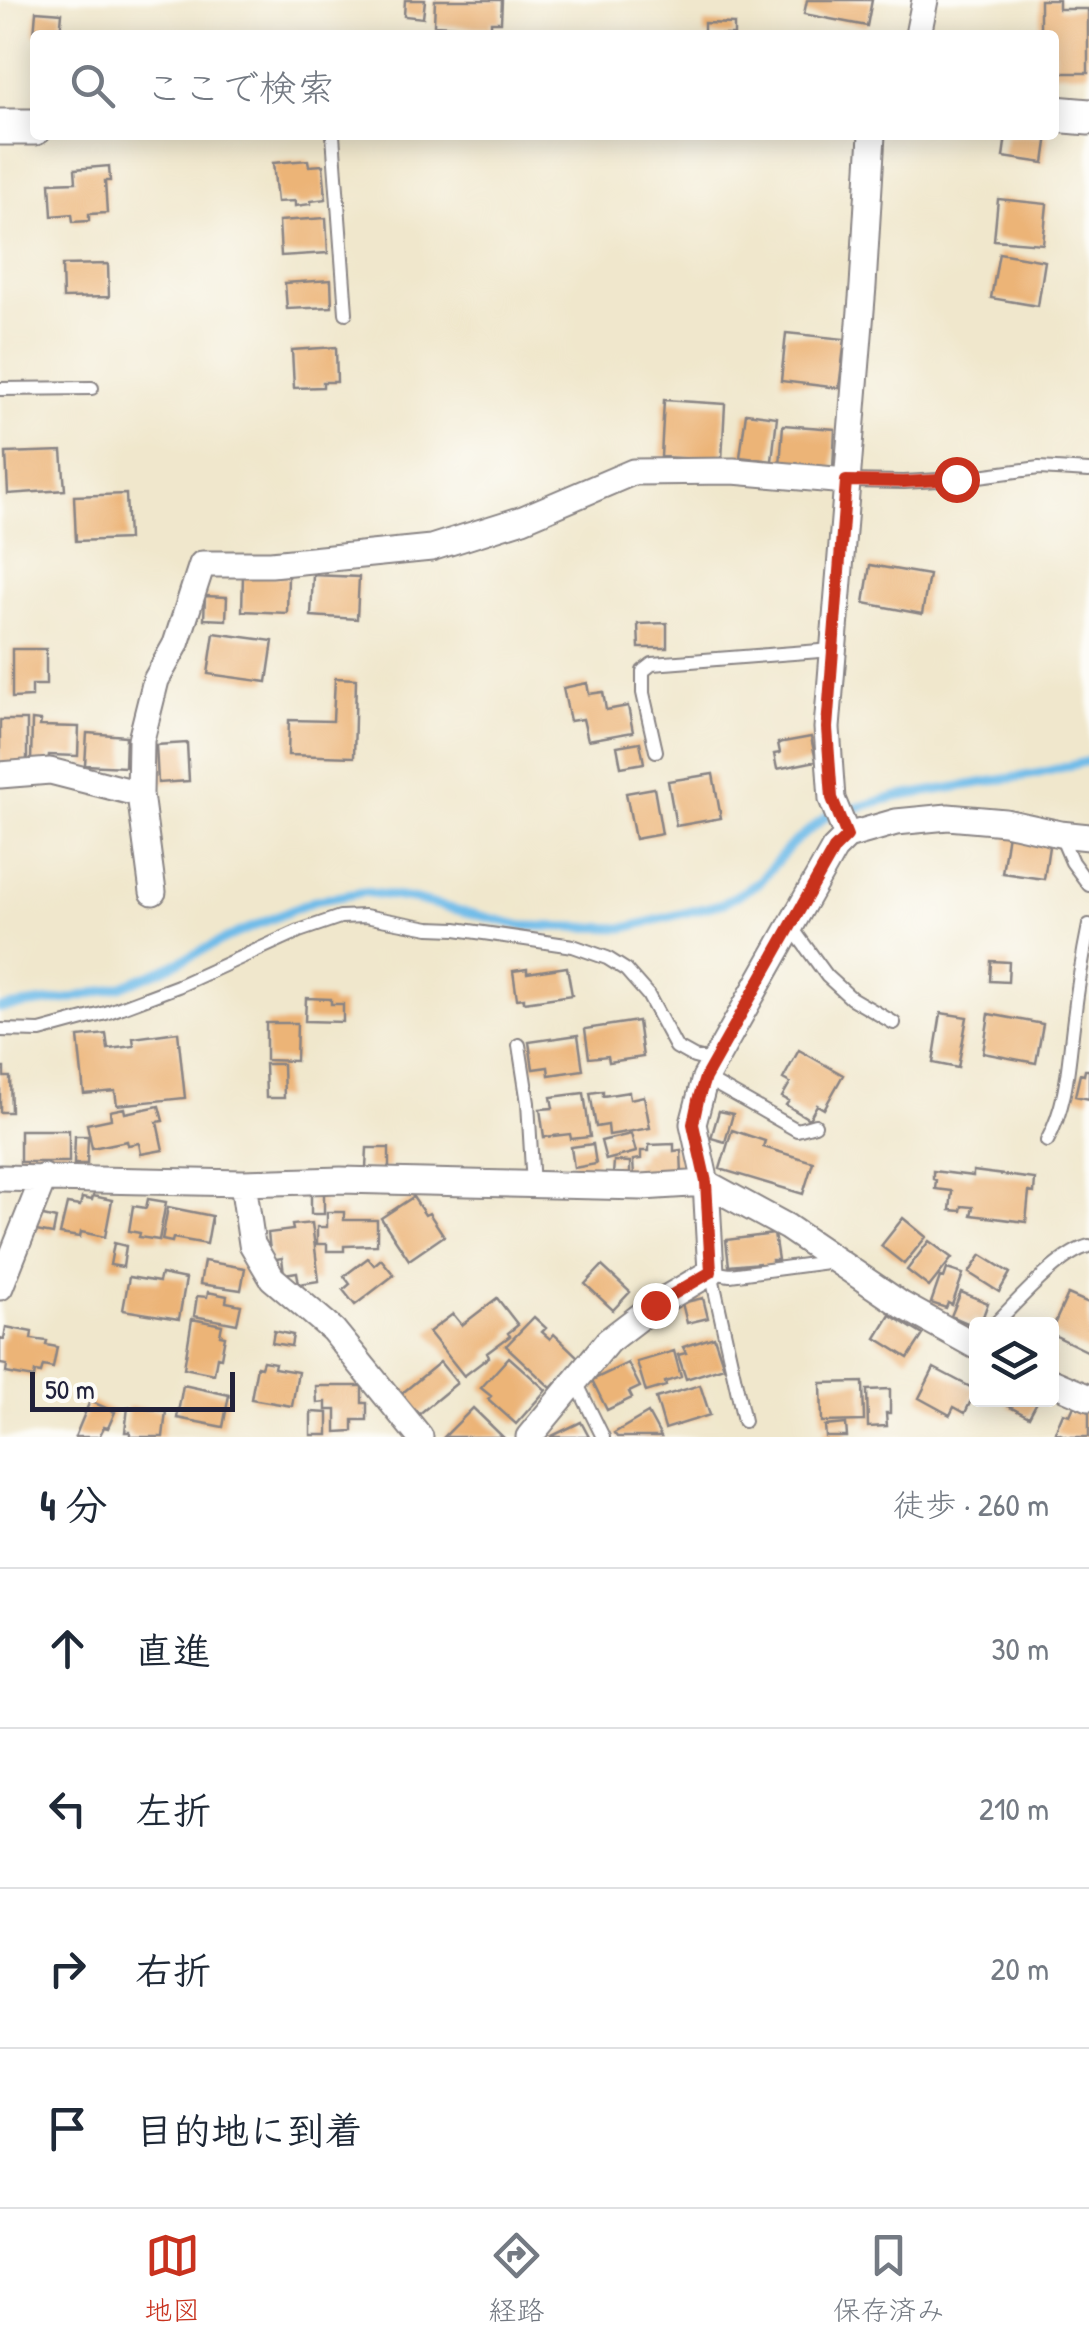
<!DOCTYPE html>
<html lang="ja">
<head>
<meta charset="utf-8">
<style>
  body { margin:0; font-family:"Patrick Hand","Klee One",sans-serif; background:#f6f6f7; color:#1f2937 }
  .controls { position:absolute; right:30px; bottom:30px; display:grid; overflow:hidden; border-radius:10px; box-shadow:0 5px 25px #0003 }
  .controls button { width:90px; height:90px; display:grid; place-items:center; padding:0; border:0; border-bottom:2px solid #e0e1e3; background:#fff; color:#1f2937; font:50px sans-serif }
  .scale { position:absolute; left:30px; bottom:25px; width:205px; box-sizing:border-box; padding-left:10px; border:5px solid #22223b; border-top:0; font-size:28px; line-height:35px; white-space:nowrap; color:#22223b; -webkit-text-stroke:8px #fdfcf7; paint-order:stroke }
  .stop { position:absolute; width:30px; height:30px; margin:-22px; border:8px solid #c8321e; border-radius:50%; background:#fff }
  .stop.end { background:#c8321e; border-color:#fff; box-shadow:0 2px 10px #0008 }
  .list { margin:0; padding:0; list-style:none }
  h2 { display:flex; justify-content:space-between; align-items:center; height:130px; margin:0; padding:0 40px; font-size:42px }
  h2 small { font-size:32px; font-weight:400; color:#747a83 }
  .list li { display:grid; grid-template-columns:65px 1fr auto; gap:30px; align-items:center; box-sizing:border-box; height:160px; padding:0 40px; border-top:2px solid #e0e1e3 }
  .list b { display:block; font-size:38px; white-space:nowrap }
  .list em { font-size:32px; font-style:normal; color:#747a83 }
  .icon { flex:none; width:55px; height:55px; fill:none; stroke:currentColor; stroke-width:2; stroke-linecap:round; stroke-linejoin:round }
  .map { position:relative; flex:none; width:1089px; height:1437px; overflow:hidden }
  .search { position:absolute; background:#fff; box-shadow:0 5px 25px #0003; left:30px; right:30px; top:30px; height:110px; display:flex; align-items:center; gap:25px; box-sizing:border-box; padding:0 35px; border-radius:10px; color:#747a83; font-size:38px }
  .sheet { height:770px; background:#fff }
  nav { display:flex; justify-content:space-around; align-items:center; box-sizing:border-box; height:140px; border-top:2px solid #e0e1e3; background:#fff; font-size:28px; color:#747a83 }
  nav a { display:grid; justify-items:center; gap:5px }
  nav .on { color:#c8321e }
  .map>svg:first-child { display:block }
</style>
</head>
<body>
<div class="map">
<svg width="1089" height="1437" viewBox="0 0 1089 1437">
  <rect width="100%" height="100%" fill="#fdfcf7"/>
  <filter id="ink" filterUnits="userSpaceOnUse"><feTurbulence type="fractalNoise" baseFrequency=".01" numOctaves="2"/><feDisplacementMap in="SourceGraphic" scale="20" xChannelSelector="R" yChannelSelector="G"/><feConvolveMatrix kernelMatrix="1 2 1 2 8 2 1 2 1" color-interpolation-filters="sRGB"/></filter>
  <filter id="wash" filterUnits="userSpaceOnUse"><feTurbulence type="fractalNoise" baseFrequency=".0048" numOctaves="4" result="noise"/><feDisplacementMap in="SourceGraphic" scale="40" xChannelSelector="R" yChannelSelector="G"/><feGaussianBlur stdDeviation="2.25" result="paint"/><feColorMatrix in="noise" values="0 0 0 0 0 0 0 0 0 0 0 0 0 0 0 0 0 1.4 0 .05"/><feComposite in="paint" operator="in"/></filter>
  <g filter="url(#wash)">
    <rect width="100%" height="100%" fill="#f0e7cc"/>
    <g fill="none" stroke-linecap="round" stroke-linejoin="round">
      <path stroke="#6fbce9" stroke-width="9" d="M0,1008L69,999L120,987L162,970L238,933L314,901L364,892L412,899L523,926L625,928L724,903L758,883L792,844L827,816L895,797L1036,774L1089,761"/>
    </g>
    <g id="blocks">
      <path fill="#ecb477" d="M405,0H425L423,18L404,16Z
        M435,0H502L501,22H491V28L434,25Z
        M807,0H872L867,26L804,14Z
        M1040,0H1059V9H1088V73H1054V35H1040Z
        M36,11L62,13L60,35H34Z
        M704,23L734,24V35H704Z
        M1006,135H1048L1044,163L1003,157Z
        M308,160L309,166L323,165L326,199L311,201V204L295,206V201L277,202L273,163Z
        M109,166L110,181H105L107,213L89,214V221L73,222L72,214L52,216L50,183L76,182L75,169Z
        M998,199L1047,204L1043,244L994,240Z
        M326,218L328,253L281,256L279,221Z
        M999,253L1045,261L1038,306L991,298Z
        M108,264L109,297L63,298L62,265Z
        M331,280L332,307L287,309L285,283Z
        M786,333L845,339L839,388L781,381Z
        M336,347L337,382H323V387L294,388L292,350Z
        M664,400L725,404L722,460L661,457Z
        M746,413L777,417L772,461L740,457Z
        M783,425L835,429L833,469L780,466Z
        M62,451L65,490L8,494L6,453Z
        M126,494L128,539L76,541L74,496Z
        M870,565L929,575L922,614L864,603Z
        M243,575L288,576L287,613L242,611Z
        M313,575L359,577L357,619L311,616Z
        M205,596L227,597L226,620L204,619Z
        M667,623V648H639L638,624Z
        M214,633L273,641L267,682L208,674Z
        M12,649H46V685H32V697L12,698Z
        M335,678L356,679L354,757L288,755L289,720L333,721Z
        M587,683L589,694L603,692L606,710L628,706L633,732L588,740L583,719L570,721L563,688Z
        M0,720H27V764L0,765Z
        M32,720L41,721L40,726L79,727L78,756L49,755L48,763H31Z
        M87,733L126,736L125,767L85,765Z
        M811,737L816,761L777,769L774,754L780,753L778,743Z
        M640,742L644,763L621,767L617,746Z
        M187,743L189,781L158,783L156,745Z
        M713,774L721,818L676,826L668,781Z
        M654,788L662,834L635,839L626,793Z
        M1008,833L1050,840L1044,879L1002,873Z
        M991,961L1009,962L1008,982L990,981Z
        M567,967L572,995L524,1002V998L517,999L513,971L527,969V973Z
        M306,998L331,999V1004H343V1022L305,1021Z
        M941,1013L967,1017L958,1068L933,1063Z
        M989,1014L1043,1024L1036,1063L983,1053Z
        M638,1021L643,1057L609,1062L608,1056L589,1058L585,1029Z
        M266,1023H297L296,1061L266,1060Z
        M178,1032L185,1098L117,1105L115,1091L84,1094L78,1037L106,1034L108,1049L134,1046L133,1038Z
        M578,1035L583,1070L549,1075L548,1067L533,1069L529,1042Z
        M799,1050L843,1075L824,1109L817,1105L809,1119L786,1105L789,1101L782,1097L790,1083L783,1079Z
        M265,1064H283L284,1098H266Z
        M0,1068H4V1077H10L11,1112H0Z
        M1085,1070H1089V1099L1075,1096L1080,1074L1084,1075Z
        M603,1091V1096L629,1092L630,1099L644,1096L650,1128L609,1135L608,1125L596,1127L590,1093Z
        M584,1093L590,1137L571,1139L570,1134L544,1137L540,1109L553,1108L551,1097Z
        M159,1106L163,1121L157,1122L163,1150L141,1154L139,1143L128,1145L127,1141L92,1148L87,1124L111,1119L110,1111L124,1108L125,1113Z
        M719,1111L733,1114L725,1142L711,1138Z
        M20,1130H69V1162H20Z
        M732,1130L765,1141L763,1147L813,1162L803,1194L720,1169Z
        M631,1134L636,1152L606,1160L601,1141Z
        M75,1136H88L87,1164H74Z
        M593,1144L596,1164L574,1168L571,1147Z
        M674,1144V1151L681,1150L682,1175L634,1176L633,1160L641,1159V1151H649V1145Z
        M367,1148H389V1169L366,1168Z
        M614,1161L630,1162V1176L613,1175Z
        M933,1171L973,1176V1171L1035,1179L1034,1193L1029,1192L1026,1222L971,1215L973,1207L962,1206L961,1211L950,1210L952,1191L935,1189L936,1180L933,1179Z
        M324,1191V1214H311V1192Z
        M93,1196L112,1200L105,1237L81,1232L80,1237L60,1234L67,1204L80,1206L82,1198L92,1200Z
        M413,1197L425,1215L429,1213L444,1236L409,1260L381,1218Z
        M148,1199L166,1202L159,1240L139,1237L140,1233L129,1231L133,1206L146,1208Z
        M168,1207L212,1216L207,1244L173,1238L172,1242L162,1240Z
        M327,1212H344V1220H377V1245L344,1246V1251H327V1244H317V1227H327Z
        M39,1215L56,1219L53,1234L36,1231Z
        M903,1218L926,1237L904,1264L881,1246Z
        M312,1223L319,1281L299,1284L297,1272L284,1274L282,1258L271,1260L268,1233L293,1230L292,1225Z
        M774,1234L778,1260H772L773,1266L760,1267L759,1263L729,1266L726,1240Z
        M929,1241L952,1258L929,1287L907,1270Z
        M114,1243L126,1246L123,1267L110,1265Z
        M981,1255L1010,1273L999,1292L969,1273Z
        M368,1258L374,1265L381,1259L394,1275L355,1305L343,1290L350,1284L344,1276Z
        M204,1261L245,1268L241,1290L200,1284Z
        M602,1266L630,1292L613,1310L585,1284Z
        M947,1269L963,1274L952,1305L948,1303L946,1308L931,1303L940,1277L944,1278Z
        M161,1274L186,1279L179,1319L123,1310L129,1277L159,1282Z
        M208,1292L227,1296L226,1302L241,1305L237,1324L194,1316L197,1296L207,1297Z
        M961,1292L988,1303L981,1322L974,1319L972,1325L951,1316Z
        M1068,1294L1089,1303V1352L1052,1334V1329Z
        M497,1298L518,1325L508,1333L510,1336L487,1353L489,1357L464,1376L429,1332L453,1314L462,1325Z
        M703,1298L708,1318L687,1323L682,1303Z
        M890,1315L923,1335L908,1358L876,1338Z
        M534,1317L546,1328L542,1332L550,1339L554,1334L579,1358L551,1388L506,1346Z
        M192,1319L222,1325L220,1335L225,1336L221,1358L217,1357L214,1374L184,1368Z
        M6,1327L32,1332L31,1339L47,1341L46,1345L57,1347L53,1368L43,1366L41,1373L35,1372L34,1378L6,1373L7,1365L0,1364V1338L4,1339Z
        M274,1331L293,1335L291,1346L272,1343Z
        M714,1337L724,1367L686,1379L678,1355L686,1353L683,1347Z
        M674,1351L681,1377L665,1382L666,1386L646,1392L637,1362Z
        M509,1357L546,1390L516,1424L488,1399L491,1396L481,1388Z
        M263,1361L275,1363L274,1368L298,1372L292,1406L251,1399L257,1366L261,1367Z
        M440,1362L457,1383L418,1415L400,1395Z
        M628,1363L640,1387L629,1392L632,1398L607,1410L592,1380Z
        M934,1368L976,1390L965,1413L954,1407L950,1415L919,1398Z
        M863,1382L864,1421L822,1422L821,1383Z
        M183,1385L229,1395L223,1427L177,1418Z
        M700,1385L710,1415L665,1429L656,1398Z
        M316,1386H362V1403H367V1420H353V1431L336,1432V1410H326V1402L317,1403Z
        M890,1389V1413H886L887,1426L868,1427L867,1390Z
        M1012,1400H1038L1029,1417L1008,1406Z
        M90,1401L115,1412L108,1428L104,1427L99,1437H75Z
        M1074,1406L1089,1412V1437H1067L1055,1432L1063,1413L1070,1415Z
        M128,1407L166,1411L163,1437H130V1432H125Z
        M473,1408L503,1437H444Z
        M311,1412L328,1413V1435H311Z
        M648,1413L661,1437H617L614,1433Z
        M581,1422L589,1437H550Z
        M846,1424L847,1437H826L825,1426Z"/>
    </g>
  </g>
  <g filter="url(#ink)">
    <use href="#blocks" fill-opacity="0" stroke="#898484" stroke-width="2.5"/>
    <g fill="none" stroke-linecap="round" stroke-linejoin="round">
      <g stroke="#898484" stroke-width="16">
        <path id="lane" d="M333,135L346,313
          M0,389L92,388
          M846,481L904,482L956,479L1039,468L1089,471
          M656,751L643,693V671L652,664L833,650
          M1060,834L1072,862L1089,885
          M790,925L827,976L851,998L894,1023
          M0,1030L40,1031L106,1013L178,986L299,931L340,917L365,916L429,928L456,929L573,946L607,958L626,970L648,995L676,1047L694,1057L714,1062
          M519,1045L528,1103L533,1186
          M705,1078L797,1130L815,1125
          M1047,1141C1067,1104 1068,1067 1073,1026C1077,992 1082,959 1089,925
          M995,1324C1017,1302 1060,1253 1089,1246
          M576,1382L603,1437
          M744,1421L711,1272L730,1275L835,1261"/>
      </g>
      <g stroke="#898484" stroke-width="29">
        <path id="street" d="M918,35L925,0
          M0,775L50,771L140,794
          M847,836L832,799L827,728L863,286L872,135
          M153,892L140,794L141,740L156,680L176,644L202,564H271L431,548L523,519L633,472L733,471L846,481
          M0,1178L243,1183L341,1180L642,1187L706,1183L787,1227L902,1305L976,1346
          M243,1183L252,1244L272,1278L333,1330L420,1437
          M0,1287L44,1177
          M1052,1382L1089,1398
          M529,1437L608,1341L655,1305L711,1272L706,1183L693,1124L705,1078L834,849L847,836L896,822L948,817L1005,822L1060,834L1089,837"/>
      </g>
      <g stroke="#898484" stroke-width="39">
        <path id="secondary" d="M1054,114L1089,117
          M0,127H35"/>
      </g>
      <use href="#lane" stroke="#fff" stroke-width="12"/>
      <use href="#street" stroke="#fff" stroke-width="25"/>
      <use href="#secondary" stroke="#fff" stroke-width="35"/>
    </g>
  </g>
  <g fill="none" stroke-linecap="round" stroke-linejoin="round" filter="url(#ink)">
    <path stroke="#c8321e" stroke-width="12" d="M655,1305L711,1272L706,1182L693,1124L698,1100L705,1078L834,849L847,836L832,798L827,728L846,481L904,482L956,479"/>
  </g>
</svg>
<div class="controls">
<button><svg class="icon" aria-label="layers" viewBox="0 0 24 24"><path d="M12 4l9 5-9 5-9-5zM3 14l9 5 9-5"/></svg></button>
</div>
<div class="scale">50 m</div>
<div class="stop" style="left:956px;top:479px"></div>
<div class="stop end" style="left:655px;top:1305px"></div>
<div class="search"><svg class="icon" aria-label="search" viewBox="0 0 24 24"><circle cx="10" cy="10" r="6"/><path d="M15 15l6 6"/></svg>ここで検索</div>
</div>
<section class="sheet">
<h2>4 分<small>徒歩 · 260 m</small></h2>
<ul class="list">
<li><svg class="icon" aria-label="ahead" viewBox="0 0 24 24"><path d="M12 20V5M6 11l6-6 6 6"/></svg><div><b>直進</b></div><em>30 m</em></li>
<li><svg class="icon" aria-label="left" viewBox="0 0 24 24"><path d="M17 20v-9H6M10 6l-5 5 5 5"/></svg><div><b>左折</b></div><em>210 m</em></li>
<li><svg class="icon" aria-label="right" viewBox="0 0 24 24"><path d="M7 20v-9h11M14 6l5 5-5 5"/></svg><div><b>右折</b></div><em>20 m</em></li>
<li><svg class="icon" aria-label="arrive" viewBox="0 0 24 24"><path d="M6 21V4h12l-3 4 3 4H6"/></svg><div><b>目的地に到着</b></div></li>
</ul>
</section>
<nav>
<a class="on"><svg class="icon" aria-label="map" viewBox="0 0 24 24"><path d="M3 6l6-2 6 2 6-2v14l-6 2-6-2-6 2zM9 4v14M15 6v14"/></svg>地図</a>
<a><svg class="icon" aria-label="directions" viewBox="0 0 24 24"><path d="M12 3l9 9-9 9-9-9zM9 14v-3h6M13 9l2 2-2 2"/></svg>経路</a>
<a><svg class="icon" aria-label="saved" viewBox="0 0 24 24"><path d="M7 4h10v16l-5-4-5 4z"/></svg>保存済み</a>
</nav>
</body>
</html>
